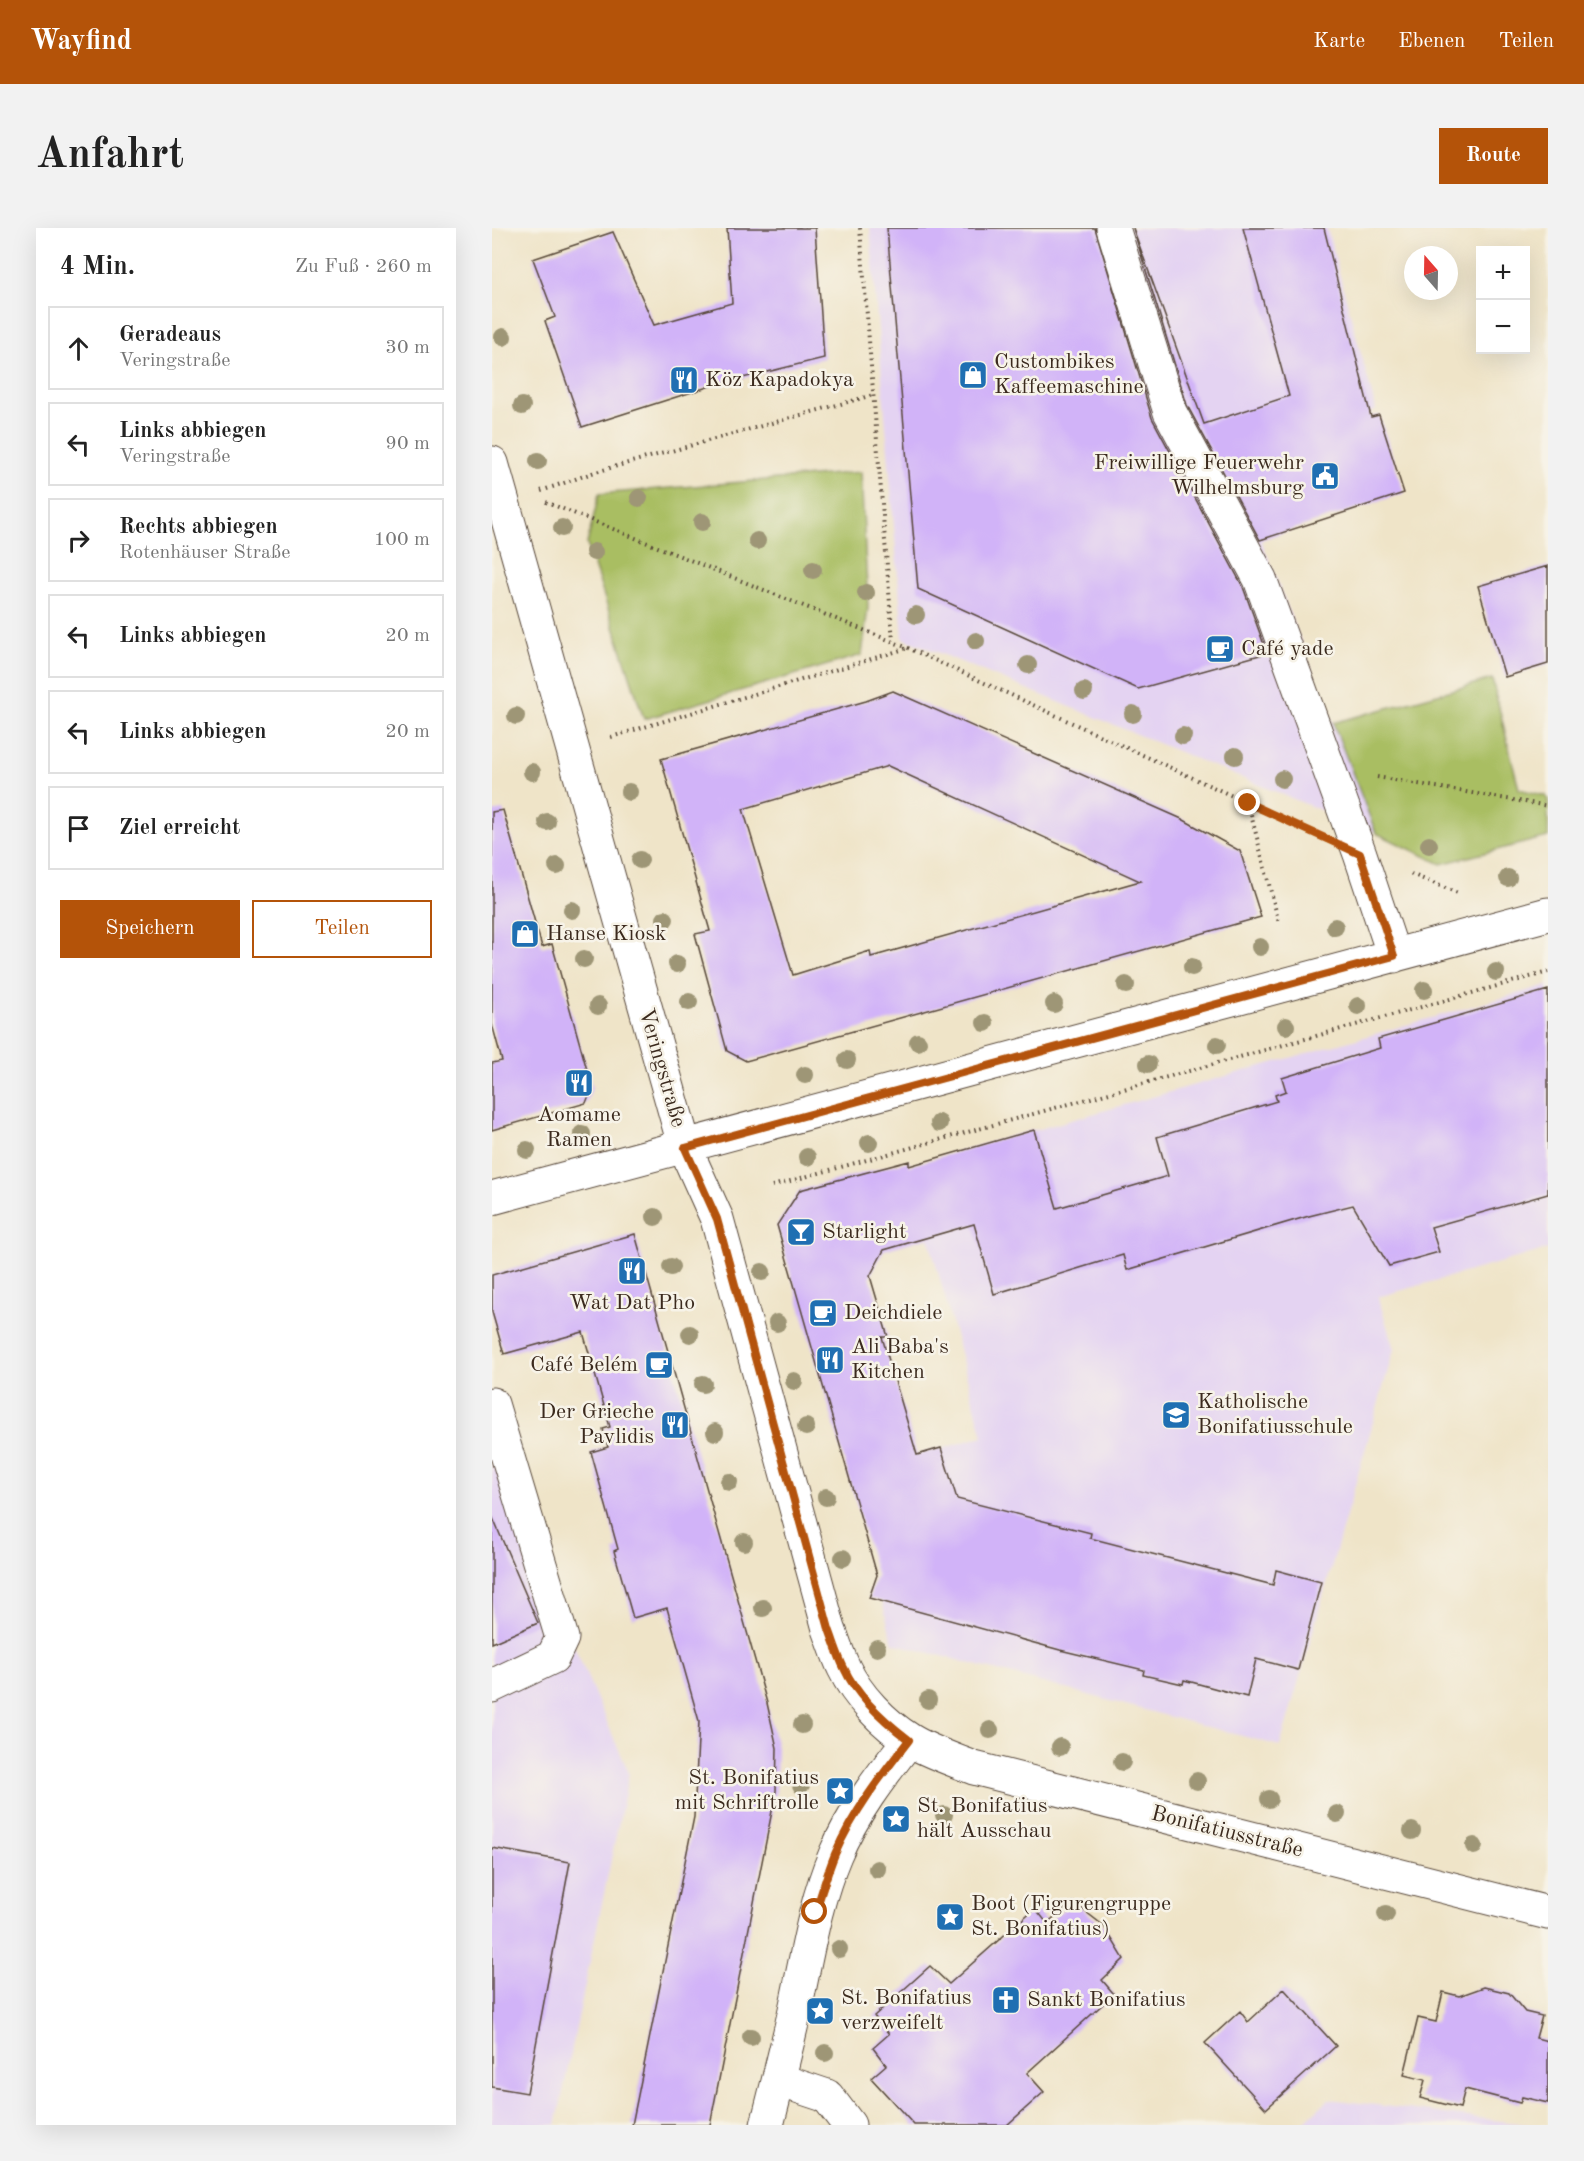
<!DOCTYPE html>
<html lang="de">
<head>
<meta charset="utf-8">
<style>
  body { margin:0; font-family:"Old Standard TT",serif; background:#f2f2f2; color:#222 }
  .controls { position:absolute; right:18px; top:18px; display:grid; overflow:hidden; border-radius:0px; box-shadow:0 6px 24px #0002 }
  .controls button { width:54px; height:54px; display:grid; place-items:center; padding:0; border:0; border-bottom:2px solid #e0e0e0; background:#fff; color:#222; font:30px sans-serif }
  .compass { position:absolute; left:912px; top:18px; width:54px; height:54px; border-radius:50%; background:#fff; box-shadow:0 6px 24px #0002; rotate:340deg }
  .stop { position:absolute; width:18px; height:18px; margin:-14px; border:4px solid #b45309; border-radius:50%; background:#fff }
  .stop.end { background:#b45309; border-color:#fff; box-shadow:0 2px 6px #0008 }
  .list { margin:0; padding:0; list-style:none }
  h2 { display:flex; justify-content:space-between; align-items:center; height:78px; margin:0; padding:0 24px; font-size:26px }
  h2 small { font-size:20px; font-weight:400; color:#767676 }
  .list li { display:grid; grid-template-columns:39px 1fr auto; gap:18px; align-items:center; box-sizing:border-box; height:84px; margin:0 12px 12px; padding:0 12px; border:2px solid #e0e0e0; border-radius:0px }
  .list b { display:block; font-size:22px; white-space:nowrap }
  .list p { margin:0; font-size:20px; white-space:nowrap; color:#767676 }
  .list em { font-size:20px; font-style:normal; color:#767676 }
  .actions { display:flex; gap:12px; padding:18px 24px }
  .actions a { flex:1; padding:14px 0; border:2px solid #b45309; border-radius:0px; text-align:center; font-size:21px; color:#b45309 }
  .actions .main { background:#b45309; color:#fff }
  .icon { flex:none; width:33px; height:33px; fill:none; stroke:currentColor; stroke-width:2; stroke-linecap:round; stroke-linejoin:round }
  .map { position:relative; flex:none; width:1056px; height:1897px; overflow:hidden; border-radius:0px }
  header { display:flex; align-items:center; gap:36px; box-sizing:border-box; height:84px; padding:0 30px; background:#b45309; color:#fff }
  header strong { font-size:28px }
  nav { display:flex; gap:33px; margin-inline-start:auto; font-size:21px }
  .intro { display:flex; align-items:center; justify-content:space-between; box-sizing:border-box; height:144px; padding:0 36px }
  h1 { margin:0; font-size:42px }
  .button { padding:15px 27px; border-radius:0px; background:#b45309; color:#fff; font-size:21px; font-weight:700 }
  main { display:flex; gap:36px; padding:0 36px }
  aside { flex:1; background:#fff; border-radius:0px; box-shadow:0 6px 24px #0002 }
  .map>svg:first-child { display:block }
</style>
</head>
<body>
<header>
<strong>Wayfind</strong>
<nav><a>Karte</a><a>Ebenen</a><a>Teilen</a></nav>
</header>
<div class="intro"><h1>Anfahrt</h1><a class="button">Route</a></div>
<main>
<aside>
<h2>4 Min.<small>Zu Fuß · 260 m</small></h2>
<ul class="list">
<li><svg class="icon" aria-label="ahead" viewBox="0 0 24 24"><path d="M12 20V5M6 11l6-6 6 6"/></svg><div><b>Geradeaus</b><p>Veringstraße</p></div><em>30 m</em></li>
<li><svg class="icon" aria-label="left" viewBox="0 0 24 24"><path d="M17 20v-9H6M10 6l-5 5 5 5"/></svg><div><b>Links abbiegen</b><p>Veringstraße</p></div><em>90 m</em></li>
<li><svg class="icon" aria-label="right" viewBox="0 0 24 24"><path d="M7 20v-9h11M14 6l5 5-5 5"/></svg><div><b>Rechts abbiegen</b><p>Rotenhäuser Straße</p></div><em>100 m</em></li>
<li><svg class="icon" aria-label="left" viewBox="0 0 24 24"><path d="M17 20v-9H6M10 6l-5 5 5 5"/></svg><div><b>Links abbiegen</b></div><em>20 m</em></li>
<li><svg class="icon" aria-label="left" viewBox="0 0 24 24"><path d="M17 20v-9H6M10 6l-5 5 5 5"/></svg><div><b>Links abbiegen</b></div><em>20 m</em></li>
<li><svg class="icon" aria-label="arrive" viewBox="0 0 24 24"><path d="M6 21V4h12l-3 4 3 4H6"/></svg><div><b>Ziel erreicht</b></div></li>
</ul>
<div class="actions"><a class="main">Speichern</a><a>Teilen</a></div>
</aside>
<div class="map">
<svg width="1056" height="1897" viewBox="0 0 1056 1897">
  <rect width="100%" height="100%" fill="#f7f3e8"/>
  <filter id="ink" filterUnits="userSpaceOnUse"><feTurbulence type="fractalNoise" baseFrequency=".0167" numOctaves="2"/><feDisplacementMap in="SourceGraphic" scale="12" xChannelSelector="R" yChannelSelector="G"/><feConvolveMatrix kernelMatrix="1 2 1 2 8 2 1 2 1" color-interpolation-filters="sRGB"/></filter>
  <filter id="wash" filterUnits="userSpaceOnUse"><feTurbulence type="fractalNoise" baseFrequency=".008" numOctaves="4" result="noise"/><feDisplacementMap in="SourceGraphic" scale="24" xChannelSelector="R" yChannelSelector="G"/><feGaussianBlur stdDeviation="1.35" result="paint"/><feColorMatrix in="noise" values="0 0 0 0 0 0 0 0 0 0 0 0 0 0 0 0 0 1.4 0 .05"/><feComposite in="paint" operator="in"/></filter>
  <g filter="url(#wash)">
    <rect width="100%" height="100%" fill="#efe4c8"/>
    <path fill="#e4d3f2" d="M378,0H835L884,182L739,235L884,605L411,410Z
      M1056,757V1021L886,1069L902,1121L788,1518L401,1415L390,1373L377,1370L384,1347L357,1250L491,1208L417,938Z
      M0,1218L16,1266L137,1545L64,1897H0Z
      M837,1871L1039,1897H809Z"/>
    <path fill="#a9be62" stroke="#727440" stroke-width="1.5" d="M369,244L376,379L370,427L152,491L95,316L107,266Z
      M1000,451L1027,561L1054,568L1056,573V609L949,636L884,605L841,495Z"/>
    <g id="blocks">
      <path fill="#d1b3f8" fill-rule="evenodd" d="M235,0H323L332,130L222,157L90,199L53,93L63,89L41,31L121,4L162,97L240,75Z
        M395,0H603L660,190L751,359L775,425L646,461L426,361Z
        M641,0L712,196L797,168L751,0H832L879,189L887,187L912,265L768,312L695,177Z
        M1056,338V436L1013,449L986,358Z
        M401,463L690,591L748,623L769,689L254,833L235,823L203,706L218,703L169,531L374,473ZM396,538L648,653L379,729L378,723L301,747L251,581Z
        M11,582L50,719L60,716L100,860L94,875L0,902V835L10,833L0,796V584Z
        M1056,762V966L939,999L947,1024L897,1038L861,977L817,988L635,1042L631,1027L502,1066L482,996L392,1022L378,1048L396,1109H390L425,1227L449,1220L465,1271L599,1305L598,1310L781,1357L784,1342L829,1354L806,1442L764,1431L755,1469L692,1452L691,1456L651,1447L652,1442L568,1422L377,1370L385,1347L285,997L308,962L417,933V938L542,902L565,980L676,948L665,909L785,873L783,867L794,863L790,850L888,820L886,811Z
        M143,1006L275,1475L285,1520L284,1563L218,1897H140L202,1589L207,1493L175,1380L141,1390L122,1323L126,1321L99,1224L116,1219L111,1201L118,1199L91,1104L12,1126L0,1084V1047Z
        M0,1288L46,1395L0,1415Z
        M0,1620L78,1634L35,1865L0,1859Z
        M581,1674L612,1698L632,1731L610,1752L622,1766L535,1845L552,1864L515,1897H422L379,1850L394,1837L381,1820L397,1806L382,1788L438,1738L457,1756L543,1680L555,1695Z
        M992,1759L1017,1765L1033,1784L1050,1788L1044,1810L1056,1813V1875L1030,1869L1028,1875L973,1861L968,1880L928,1870L933,1852L912,1847L926,1790L944,1794L951,1764L967,1768Z
        M792,1761L844,1818L774,1881L713,1815L748,1783L756,1794Z"/>
    </g>
  </g>
  <g filter="url(#ink)">
    <use href="#blocks" fill-opacity="0" stroke="#564638" stroke-width="1.5"/>
    <g fill="none" stroke-linecap="round" stroke-linejoin="round">
      <g stroke="#564638" stroke-width="35">
        <path id="minor" d="M621,0L678,184L768,351L868,626L902,728
          M0,235L193,920L225,991L337,1401C342,1414 346,1428 352,1440C365,1468 392,1496 418,1512C437,1524 460,1531 482,1540L1056,1685
          M0,970L1056,686
          M0,1176L70,1410L61,1429L0,1458
          M287,1852L335,1868L357,1897
          M275,1897C286,1854 297,1811 306,1768C316,1720 324,1672 343,1627C361,1584 389,1548 417,1512"/>
      </g>
      <path stroke="#564638" stroke-width="4" stroke-dasharray="1.5 4.5" stroke-linecap="butt" d="M368,0L401,413
        M49,263L100,245L381,167
        M54,274L416,420L815,602
        M119,509L416,420
        M885,549L1056,578
        M756,575L787,695
        M919,646L968,666
        M280,958L1056,744"/>
      <use href="#minor" stroke="#fff" stroke-width="33"/>
    </g>
    <g fill="#9e9676">
      <circle cx="11" cy="109" r="9"/>
      <circle cx="30" cy="178" r="9"/>
      <circle cx="46" cy="233" r="9"/>
      <circle cx="147" cy="270" r="9"/>
      <circle cx="210" cy="294" r="9"/>
      <circle cx="70" cy="300" r="9"/>
      <circle cx="265" cy="313" r="9"/>
      <circle cx="102" cy="324" r="9"/>
      <circle cx="321" cy="342" r="9"/>
      <circle cx="374" cy="365" r="9"/>
      <circle cx="424" cy="387" r="9"/>
      <circle cx="484" cy="413" r="9"/>
      <circle cx="536" cy="437" r="9"/>
      <circle cx="592" cy="463" r="9"/>
      <circle cx="641" cy="486" r="9"/>
      <circle cx="24" cy="488" r="9"/>
      <circle cx="691" cy="508" r="9"/>
      <circle cx="743" cy="528" r="9"/>
      <circle cx="40" cy="544" r="9"/>
      <circle cx="790" cy="551" r="9"/>
      <circle cx="137" cy="564" r="9"/>
      <circle cx="55" cy="594" r="9"/>
      <circle cx="937" cy="617" r="9"/>
      <circle cx="148" cy="632" r="9"/>
      <circle cx="65" cy="638" r="9"/>
      <circle cx="1016" cy="650" r="9"/>
      <circle cx="80" cy="682" r="9"/>
      <circle cx="173" cy="691" r="9"/>
      <circle cx="843" cy="699" r="9"/>
      <circle cx="768" cy="719" r="9"/>
      <circle cx="92" cy="731" r="9"/>
      <circle cx="185" cy="736" r="9"/>
      <circle cx="700" cy="739" r="9"/>
      <circle cx="1004" cy="744" r="9"/>
      <circle cx="634" cy="757" r="9"/>
      <circle cx="932" cy="762" r="9"/>
      <circle cx="197" cy="774" r="9"/>
      <circle cx="562" cy="776" r="9"/>
      <circle cx="106" cy="778" r="9"/>
      <circle cx="866" cy="778" r="9"/>
      <circle cx="493" cy="795" r="9"/>
      <circle cx="794" cy="798" r="9"/>
      <circle cx="426" cy="814" r="9"/>
      <circle cx="725" cy="817" r="9"/>
      <circle cx="355" cy="832" r="9"/>
      <circle cx="656" cy="836" r="9"/>
      <circle cx="313" cy="847" r="9"/>
      <circle cx="447" cy="895" r="9"/>
      <circle cx="90" cy="906" r="9"/>
      <circle cx="377" cy="915" r="9"/>
      <circle cx="35" cy="922" r="9"/>
      <circle cx="315" cy="929" r="9"/>
      <circle cx="163" cy="989" r="9"/>
      <circle cx="179" cy="1039" r="9"/>
      <circle cx="270" cy="1044" r="9"/>
      <circle cx="285" cy="1095" r="9"/>
      <circle cx="198" cy="1106" r="9"/>
      <circle cx="302" cy="1153" r="9"/>
      <circle cx="211" cy="1156" r="9"/>
      <circle cx="314" cy="1199" r="9"/>
      <circle cx="223" cy="1204" r="9"/>
      <circle cx="237" cy="1254" r="9"/>
      <circle cx="334" cy="1269" r="9"/>
      <circle cx="252" cy="1314" r="9"/>
      <circle cx="351" cy="1330" r="9"/>
      <circle cx="271" cy="1380" r="9"/>
      <circle cx="385" cy="1420" r="9"/>
      <circle cx="436" cy="1472" r="9"/>
      <circle cx="310" cy="1497" r="9"/>
      <circle cx="498" cy="1502" r="9"/>
      <circle cx="568" cy="1519" r="9"/>
      <circle cx="630" cy="1534" r="9"/>
      <circle cx="705" cy="1553" r="9"/>
      <circle cx="309" cy="1557" r="9"/>
      <circle cx="777" cy="1571" r="9"/>
      <circle cx="845" cy="1586" r="9"/>
      <circle cx="452" cy="1587" r="9"/>
      <circle cx="920" cy="1603" r="9"/>
      <circle cx="982" cy="1618" r="9"/>
      <circle cx="385" cy="1641" r="9"/>
      <circle cx="894" cy="1686" r="9"/>
      <circle cx="347" cy="1721" r="9"/>
      <circle cx="259" cy="1809" r="9"/>
      <circle cx="333" cy="1825" r="9"/>
    </g>
  </g>
  <g fill="none" stroke-linecap="round" stroke-linejoin="round" filter="url(#ink)">
    <path stroke="#b45309" stroke-width="8" d="M323,1684C330,1665 335,1645 343,1626C361,1584 389,1548 417,1512C392,1493 365,1469 352,1440C346,1428 342,1414 337,1401L225,991L193,920L902,728L868,626L756,575"/>
  </g>
  <defs>
    <g id="shop-square" transform="scale(1.5)"><rect x="-9" y="-9" width="18" height="18" rx="4" fill="#1f6fb2" stroke="#f7f3e8"/><path d="M-5-2.5h2.3a2.7 3.5 0 0 1 5.4 0H5L5.5 6h-11ZM-1.5-2.5h3a1.5 2.3 0 0 0-3 0Z" fill="#fff"/></g>
    <g id="restaurant-square" transform="scale(1.5)"><rect x="-9" y="-9" width="18" height="18" rx="4" fill="#1f6fb2" stroke="#f7f3e8"/><path d="M-5-6h1v4h1v-4h1v4h1v-4h1v5L-1.5 .5V6h-2V.5L-5-1ZM5-6V6H3V1.5H1.5Q1.5-4 5-6Z" fill="#fff"/></g>
    <g id="civic-square" transform="scale(1.5)"><rect x="-9" y="-9" width="18" height="18" rx="4" fill="#1f6fb2" stroke="#f7f3e8"/><path d="M-.6-6.5H3V-4.5H.6V-3L4-1V1h2V6H-6V1h2V-1L-.6-3ZM-1.2 2.5V6h2.4V2.5Z" fill="#fff"/></g>
    <g id="cafe-square" transform="scale(1.5)"><rect x="-9" y="-9" width="18" height="18" rx="4" fill="#1f6fb2" stroke="#f7f3e8"/><path d="M-5.5-4.5H6V0H3Q3 3.5 0 3.5H-2.5Q-5.5 3.5-5.5 0ZM3-3.2v2h1.7v-2ZM-6 4.5H4V6H-6Z" fill="#fff"/></g>
    <g id="bar-square" transform="scale(1.5)"><rect x="-9" y="-9" width="18" height="18" rx="4" fill="#1f6fb2" stroke="#f7f3e8"/><path d="M-6-5H6L.8 .8V4.5H3.5V6h-7V4.5H-.8V.8Z" fill="#fff"/></g>
    <g id="school-square" transform="scale(1.5)"><rect x="-9" y="-9" width="18" height="18" rx="4" fill="#1f6fb2" stroke="#f7f3e8"/><path d="M0-5L7-2L0 1L-7-2ZM-4 1L0 2.5L4 1V4Q0 6-4 4Z" fill="#fff"/></g>
    <g id="sight-square" transform="scale(1.5)"><rect x="-9" y="-9" width="18" height="18" rx="4" fill="#1f6fb2" stroke="#f7f3e8"/><path d="M0-6L1.8-2.2L6-1.7L2.9 1.2L3.7 5.4L0 3.3L-3.7 5.4L-2.9 1.2L-6-1.7L-1.8-2.2Z" fill="#fff"/></g>
    <g id="church-square" transform="scale(1.5)"><rect x="-9" y="-9" width="18" height="18" rx="4" fill="#1f6fb2" stroke="#f7f3e8"/><path d="M-1.2-6h2.4v3.5h3.3v2.4h-3.3V6h-2.4V-.1h-3.3v-2.4h3.3Z" fill="#fff"/></g>
  </defs>
  <g fill-rule="evenodd">
    <use href="#shop-square" x="481" y="147"/>
    <use href="#restaurant-square" x="192" y="152"/>
    <use href="#civic-square" x="833" y="248"/>
    <use href="#cafe-square" x="728" y="421"/>
    <use href="#shop-square" x="33" y="706"/>
    <use href="#restaurant-square" x="87" y="855"/>
    <use href="#bar-square" x="309" y="1004"/>
    <use href="#restaurant-square" x="140" y="1043"/>
    <use href="#cafe-square" x="331" y="1085"/>
    <use href="#restaurant-square" x="338" y="1132"/>
    <use href="#cafe-square" x="167" y="1137"/>
    <use href="#school-square" x="684" y="1187"/>
    <use href="#restaurant-square" x="183" y="1197"/>
    <use href="#sight-square" x="348" y="1563"/>
    <use href="#sight-square" x="404" y="1591"/>
    <use href="#sight-square" x="458" y="1689"/>
    <use href="#church-square" x="514" y="1772"/>
    <use href="#sight-square" x="328" y="1783"/>
  </g>
  <g text-anchor="middle" dominant-baseline="central" stroke-width="5" stroke-linejoin="round" paint-order="stroke">
    <g font-size="22" fill="#3b2a1e" stroke="#f7f3e8" text-anchor="start">
      <text x="502" y="134">Custombikes<tspan x="502" dy="25">Kaffeemaschine</tspan></text>
      <text x="213" y="152">Köz Kapadokya</text>
      <text x="812" y="235" text-anchor="end">Freiwillige Feuerwehr<tspan x="812" dy="25">Wilhelmsburg</tspan></text>
      <text x="749" y="421">Café yade</text>
      <text x="54" y="706">Hanse Kiosk</text>
      <text x="87" y="887" text-anchor="middle">Aomame<tspan x="87" dy="25">Ramen</tspan></text>
      <text x="330" y="1004">Starlight</text>
      <text x="140" y="1075" text-anchor="middle">Wat Dat Pho</text>
      <text x="352" y="1085">Deichdiele</text>
      <text x="359" y="1119">Ali Baba's<tspan x="359" dy="25">Kitchen</tspan></text>
      <text x="146" y="1137" text-anchor="end">Café Belém</text>
      <text x="705" y="1174">Katholische<tspan x="705" dy="25">Bonifatiusschule</tspan></text>
      <text x="162" y="1184" text-anchor="end">Der Grieche<tspan x="162" dy="25">Pavlidis</tspan></text>
      <text x="327" y="1550" text-anchor="end">St. Bonifatius<tspan x="327" dy="25">mit Schriftrolle</tspan></text>
      <text x="425" y="1578">St. Bonifatius<tspan x="425" dy="25">hält Ausschau</tspan></text>
      <text x="479" y="1676">Boot (Figurengruppe<tspan x="479" dy="25">St. Bonifatius)</tspan></text>
      <text x="349" y="1770">St. Bonifatius<tspan x="349" dy="25">verzweifelt</tspan></text>
      <text x="535" y="1772">Sankt Bonifatius</text>
    </g>
    <g font-size="22" fill="#3b2a1e" stroke="#f7f3e8">
      <text transform="translate(170 840) rotate(74)">Veringstraße</text>
      <text transform="translate(735 1604) rotate(14)">Bonifatiusstraße</text>
    </g>
  </g>
</svg>
<div class="controls">
<button>+</button>
<button>−</button>
</div>
<svg class="compass" viewBox="-18 -18 36 36"><path d="M0-13l5 13h-10z" fill="#e53935"/><path d="M0 13l5-13h-10z" fill="#767676"/></svg>
<div class="stop" style="left:323px;top:1684px"></div>
<div class="stop end" style="left:756px;top:575px"></div>
</div>
</main>
</body>
</html>
